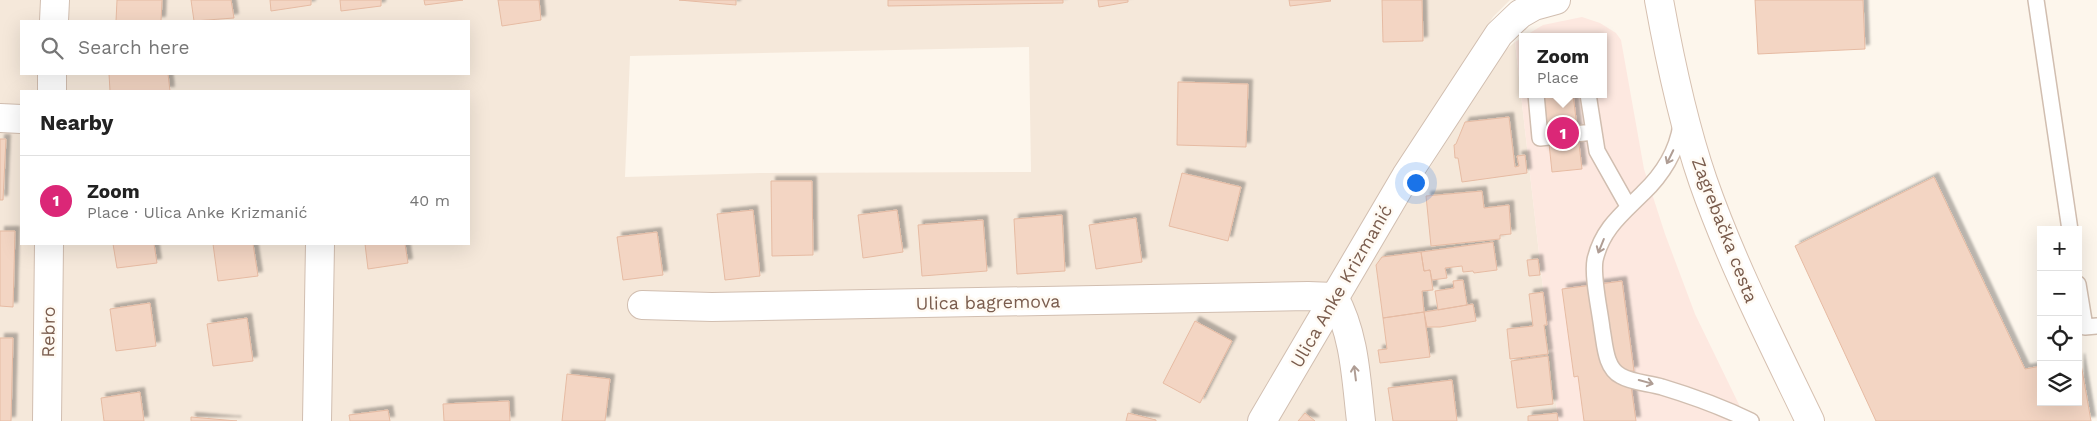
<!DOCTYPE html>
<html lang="en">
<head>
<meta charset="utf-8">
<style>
  body { margin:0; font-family:"Work Sans",sans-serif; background:#f2f2f2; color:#222 }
  .controls { position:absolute; right:15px; bottom:15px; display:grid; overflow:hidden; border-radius:0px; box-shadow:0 5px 20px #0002 }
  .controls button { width:45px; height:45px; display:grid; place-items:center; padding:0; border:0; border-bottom:1px solid #e0e0e0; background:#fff; color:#222; font:25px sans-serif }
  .you { position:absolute; left:1415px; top:182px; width:18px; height:18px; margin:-12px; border:4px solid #fff; border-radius:50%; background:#1a73e8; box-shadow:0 0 0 8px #1a73e833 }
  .badge { display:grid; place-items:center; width:32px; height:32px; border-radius:50%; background:#db2777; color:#fff; font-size:16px; font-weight:700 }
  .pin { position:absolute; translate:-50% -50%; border:2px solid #fff; box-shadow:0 1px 5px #0006 }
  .popup { position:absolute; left:1519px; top:33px; width:88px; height:65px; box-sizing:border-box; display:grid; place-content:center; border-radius:0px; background:#fff; filter:drop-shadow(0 1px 4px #0005); font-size:16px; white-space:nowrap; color:#767676 }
  .popup b { font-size:19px; color:#222 }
  .popup::after { content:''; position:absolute; left:50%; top:100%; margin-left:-10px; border:10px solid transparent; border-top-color:#fff }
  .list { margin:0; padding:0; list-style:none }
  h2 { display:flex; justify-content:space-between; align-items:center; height:65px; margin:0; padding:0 20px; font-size:21px }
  h2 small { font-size:16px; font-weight:400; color:#767676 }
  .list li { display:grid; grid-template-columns:32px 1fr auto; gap:15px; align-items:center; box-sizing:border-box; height:90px; padding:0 20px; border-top:1px solid #e0e0e0 }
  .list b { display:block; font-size:19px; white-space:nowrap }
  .list p { margin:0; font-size:16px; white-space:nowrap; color:#767676 }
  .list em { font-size:16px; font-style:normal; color:#767676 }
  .icon { flex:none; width:28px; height:28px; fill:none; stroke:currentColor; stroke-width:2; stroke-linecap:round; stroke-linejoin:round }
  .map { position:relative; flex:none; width:2097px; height:421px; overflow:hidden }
  .search { position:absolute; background:#fff; box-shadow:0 5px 20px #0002; left:20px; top:20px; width:450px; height:55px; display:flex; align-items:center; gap:12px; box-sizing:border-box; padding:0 18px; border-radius:0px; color:#767676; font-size:19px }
  .panel { position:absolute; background:#fff; box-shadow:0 5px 20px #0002; left:20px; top:90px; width:450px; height:155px; border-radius:0px }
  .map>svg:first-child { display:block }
</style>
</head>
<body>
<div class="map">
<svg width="2097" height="421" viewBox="0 0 2097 421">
  <defs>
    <filter id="shadow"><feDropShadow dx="4.5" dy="-4.5" stdDeviation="1" flood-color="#0004"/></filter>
  </defs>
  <rect width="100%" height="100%" fill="#fdf6ec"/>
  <path fill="#f5e8da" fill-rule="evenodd" d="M0,0H1510L1493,17L1382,191L1247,421H0ZM21,21H469V74H21ZM1029,47L1031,172L760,173L625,177L630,56ZM21,91H469V244H21Z
    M1515,42L1558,421H1276L1360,278L1503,52Z"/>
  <path fill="#fde8e0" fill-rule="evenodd" d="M1582,17L1600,23L1616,33L1621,40L1644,169L1665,234L1695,314L1747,421H1558L1515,42L1543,25ZM1523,37H1603V94H1523Z"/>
  <path fill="#f3d5c3" stroke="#e6bba3" filter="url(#shadow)" d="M117,0H162L161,21H116Z
    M191,0H231L234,18L194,21Z
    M270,0H311V5L271,11Z
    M340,0H381V6L341,11Z
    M424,0H463L425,5Z
    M498,0H539L541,20L502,26Z
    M679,0H736V5Z
    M888,0H1063V3L888,6Z
    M1098,0H1128V2L1099,7Z
    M1289,0H1330L1331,1L1290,6Z
    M1382,0H1422L1423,41L1383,42Z
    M1755,0H1863L1865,49L1758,54Z
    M109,74H168L170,91H110Z
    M1178,82L1248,84L1246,147L1177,145Z
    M1559,94H1573L1582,169L1552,172L1544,96Z
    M1509,117L1515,167L1519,166L1517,156L1525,155L1527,173L1462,182L1458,158H1455L1454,145L1456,144L1465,122Z
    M0,139H6L3,200H0Z
    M1182,173L1241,187L1228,241L1169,226Z
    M1934,177L2025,369L2041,366V402H2078L2080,358L2091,421H1876L1795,246Z
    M771,181H812L813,255L772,256Z
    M1482,191L1484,208L1509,205L1511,234L1500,235V239L1431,246L1426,196Z
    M753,210L760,276L725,280L717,214Z
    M897,210L903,252L863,258L858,215Z
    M1062,215L1065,271L1017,274L1014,219Z
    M1136,218L1142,262L1096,269L1089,225Z
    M983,220L987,271L922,276L918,225Z
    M0,231H15L13,307L0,306Z
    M657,232L663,275L623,280L617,237Z
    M1493,242L1497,270L1474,273L1473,271L1463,272L1462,266L1445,268L1447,278L1432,280L1430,270L1424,271L1421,252Z
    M113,244H154L157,263L117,268Z
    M213,244H253L258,276L218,281Z
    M365,244H405L408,263L368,269Z
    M1421,252L1424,271L1430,270L1433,290L1422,291L1424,312L1383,318L1376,265L1382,257Z
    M1538,259L1540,275L1529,276L1527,260Z
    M1463,280L1467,305L1438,310L1435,291L1454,288L1453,281Z
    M1622,281L1634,371H1629L1636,421H1584L1578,376L1574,377L1562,289Z
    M1543,292L1547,325H1544L1548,354L1510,359L1507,329L1533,326L1529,294Z
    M150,303L156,346L116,351L110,309Z
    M1473,304L1476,321L1440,327H1427L1424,312Z
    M1424,312L1430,357L1380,363L1378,350L1387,349L1383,318Z
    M247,318L253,361L213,366L207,324Z
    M1195,321L1232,341L1200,403L1163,383Z
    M0,338H13L11,421H0Z
    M1548,356L1553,404L1517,408L1511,361Z
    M567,374L610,379L605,421H562Z
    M1452,380L1457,421H1393L1388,388Z
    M140,392L144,421H104L101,398Z
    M509,401L510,421H444L443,404Z
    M388,410L390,421H350L349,415Z
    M1128,413L1156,420V421H1126Z
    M1305,413L1315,421H1298Z
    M1557,413L1558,421H1528V416Z
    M191,417L237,421H191Z"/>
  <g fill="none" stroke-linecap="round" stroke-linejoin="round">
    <g stroke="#d1beb0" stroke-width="18">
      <path id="service" d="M2036,0L2070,230
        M1536,94L1540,138L1593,132
        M1588,94L1597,151L1628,206
        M1681,125C1677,151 1662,175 1643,193C1622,214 1602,229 1595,260C1592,277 1600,311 1602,329C1605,344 1605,368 1621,376C1633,383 1650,383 1662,387C1692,396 1722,407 1751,421
        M2078,284L2085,327L2097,326"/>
    </g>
    <g stroke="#d1beb0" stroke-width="30">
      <path id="minor" d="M54,21L55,0
        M52,91V74
        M0,118L21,119
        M642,305L712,307L1308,296L1334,297C1355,335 1356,379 1361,421
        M47,421L49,244
        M317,421L320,244"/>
    </g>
    <g stroke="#d1beb0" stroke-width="30">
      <path id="tertiary" d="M1262,421L1406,176L1499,34L1520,14L1534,6L1556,0"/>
    </g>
    <g stroke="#d6c0b0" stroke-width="30">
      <path id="secondary" d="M1659,0C1670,61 1683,123 1703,181C1732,264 1772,342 1810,421"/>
    </g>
    <use href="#service" stroke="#fff" stroke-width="15"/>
    <use href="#minor" stroke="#fff" stroke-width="28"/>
    <use href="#tertiary" stroke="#fff" stroke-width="28"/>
    <use href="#secondary" stroke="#fff" stroke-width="28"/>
  </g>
  <defs><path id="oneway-shaft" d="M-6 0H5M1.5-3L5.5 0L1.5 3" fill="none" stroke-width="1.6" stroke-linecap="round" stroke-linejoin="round" transform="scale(1.25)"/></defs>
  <g stroke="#af9d94">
    <use href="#oneway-shaft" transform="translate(1670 157) rotate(116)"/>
    <use href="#oneway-shaft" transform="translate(1601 246) rotate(112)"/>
    <use href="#oneway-shaft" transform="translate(1355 373) rotate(-97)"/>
    <use href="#oneway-shaft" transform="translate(1646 382) rotate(15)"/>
  </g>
  <g text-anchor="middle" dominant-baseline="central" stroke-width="5" stroke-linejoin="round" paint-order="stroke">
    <g font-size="18" fill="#7a5c4d" stroke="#fffaf3">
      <text transform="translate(1725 230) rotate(69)">Zagrebačka cesta</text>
      <text transform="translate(1341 286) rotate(-60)">Ulica Anke Krizmanić</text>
      <text transform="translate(988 302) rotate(-1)">Ulica bagremova</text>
      <text transform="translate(48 332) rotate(-89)">Rebro</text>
    </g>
  </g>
</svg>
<div class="controls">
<button>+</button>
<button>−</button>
<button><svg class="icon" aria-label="locate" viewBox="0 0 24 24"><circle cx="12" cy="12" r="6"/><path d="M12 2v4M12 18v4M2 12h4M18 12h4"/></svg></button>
<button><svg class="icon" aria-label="layers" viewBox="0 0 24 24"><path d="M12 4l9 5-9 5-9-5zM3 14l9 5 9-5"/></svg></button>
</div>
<div class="you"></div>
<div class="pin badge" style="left:1563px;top:133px">1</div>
<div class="popup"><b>Zoom</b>Place</div>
<div class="search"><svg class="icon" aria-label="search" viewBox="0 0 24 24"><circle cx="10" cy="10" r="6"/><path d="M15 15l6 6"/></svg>Search here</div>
<section class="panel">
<h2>Nearby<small></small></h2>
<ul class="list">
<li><span class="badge">1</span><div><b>Zoom</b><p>Place · Ulica Anke Krizmanić</p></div><em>40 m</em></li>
</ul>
</section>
</div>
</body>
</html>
